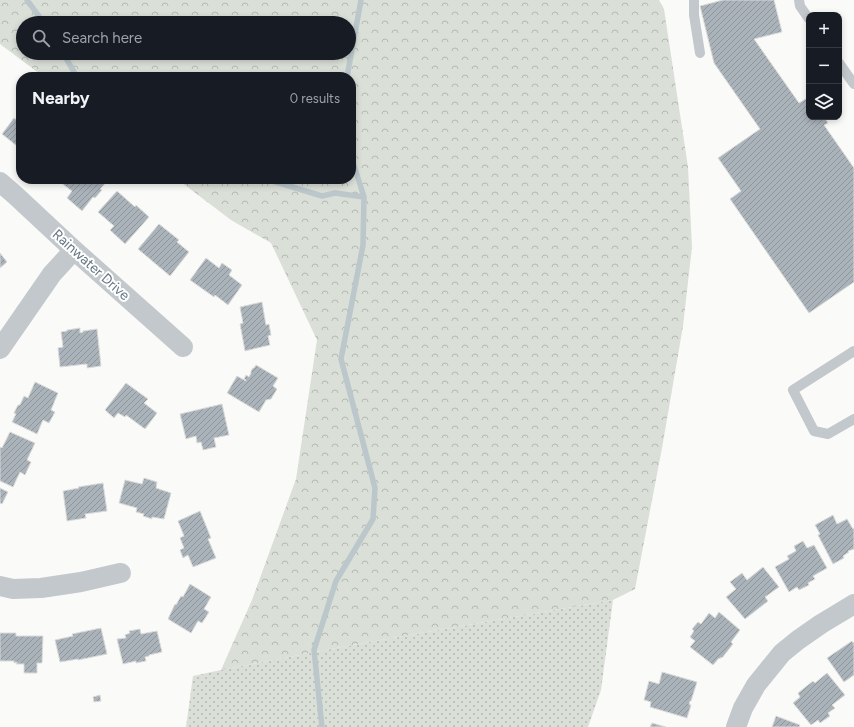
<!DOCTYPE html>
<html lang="en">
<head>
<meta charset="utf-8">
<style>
  body { margin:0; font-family:Figtree,sans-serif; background:#242831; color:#f1f3f6 }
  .controls { position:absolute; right:12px; top:12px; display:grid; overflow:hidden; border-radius:8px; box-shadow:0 2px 6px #0003 }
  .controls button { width:36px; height:36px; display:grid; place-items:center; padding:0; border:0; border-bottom:1px solid #363941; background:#171b24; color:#f1f3f6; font:20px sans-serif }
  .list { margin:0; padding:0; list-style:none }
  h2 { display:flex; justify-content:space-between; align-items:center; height:52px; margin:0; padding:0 16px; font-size:17px }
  h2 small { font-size:13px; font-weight:400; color:#9ea1a6 }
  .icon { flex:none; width:22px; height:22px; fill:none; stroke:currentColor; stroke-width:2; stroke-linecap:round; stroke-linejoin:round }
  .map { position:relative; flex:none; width:854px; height:727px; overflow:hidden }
  .search { position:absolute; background:#171b24; box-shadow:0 2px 6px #0003; left:16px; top:16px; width:340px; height:44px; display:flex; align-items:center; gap:10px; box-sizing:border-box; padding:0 14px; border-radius:22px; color:#9ea1a6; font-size:15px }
  .panel { position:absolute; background:#171b24; box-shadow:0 2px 6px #0003; left:16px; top:72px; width:340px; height:112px; border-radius:16px }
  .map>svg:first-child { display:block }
</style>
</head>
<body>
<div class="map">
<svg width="854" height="727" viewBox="0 0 854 727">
  <defs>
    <pattern id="grass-dots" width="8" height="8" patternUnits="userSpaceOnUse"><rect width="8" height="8" fill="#dadfd7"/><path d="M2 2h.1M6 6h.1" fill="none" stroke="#b4b9b4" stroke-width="1.8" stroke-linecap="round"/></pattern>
    <pattern id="forest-crowns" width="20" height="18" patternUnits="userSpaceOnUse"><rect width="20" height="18" fill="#dadfd7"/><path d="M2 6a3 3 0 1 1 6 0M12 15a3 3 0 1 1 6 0" fill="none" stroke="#b4b9b4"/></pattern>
    <pattern id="building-hatch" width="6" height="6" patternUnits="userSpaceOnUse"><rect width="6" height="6" fill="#aab3b9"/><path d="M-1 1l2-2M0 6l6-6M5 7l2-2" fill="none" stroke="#8e969c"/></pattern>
  </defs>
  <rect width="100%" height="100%" fill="#fafaf8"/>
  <path fill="url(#grass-dots)" d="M613,600L601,690L588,727H186L193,676L221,670L352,645Z"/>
  <path fill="url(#forest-crowns)" fill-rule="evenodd" d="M0,0H659L664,9L688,167L692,247L683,326L662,448L635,589L613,600L352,645L221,670L252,600L296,479L317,340L271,243L231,220L177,179H351V77H44L0,44ZM23,23H349V53H23Z"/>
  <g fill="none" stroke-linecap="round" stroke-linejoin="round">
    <path stroke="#bbc7cb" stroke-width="5.5" d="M27,0L44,23
      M63,53L77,77
      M347,77L361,0
      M266,179L322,196L335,193L364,197
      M322,727L314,650L336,581L373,519L375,488L341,359L363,245L364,197L351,156"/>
  </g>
  <path fill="url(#building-hatch)" stroke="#dcdcda" d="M723,0H774L782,32L754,39L799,103L809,97V117H824L828,123L824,125L854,168V282L809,313L730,199L741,191L718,158L760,129L714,63L700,6Z
    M14,118L21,123V145L19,143L17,146L2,134Z
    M61,179H107L108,180L100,189L102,190L95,198L93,197L82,211L67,198L72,191L60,182L62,180Z
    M117,191L135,207L136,205L149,217L125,244L110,230L114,226L98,212Z
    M159,224L179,240L177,242L189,252L170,276L138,249Z
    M0,253L7,262L0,268Z
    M206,258L219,268L222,263L232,270L229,275L242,285L228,305L215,295L214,297L190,280Z
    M262,302L266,325L269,324L271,335L268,336L270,345L245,351L240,324L243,323L240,307Z
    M80,328V333L83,332V331L97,329L101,366L87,368V364L60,367L58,348L63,347L61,332L67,331V330Z
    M256,365L278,378L273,386L277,389L271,399L266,400L259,412L227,393L237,376L246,381V380L244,379L246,375L249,377L251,373V371L253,368H254Z
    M35,382L58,393L51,410L55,412L49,423L43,420L37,434L12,422L16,414L14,413L18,405H20L24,396L28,398Z
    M126,383L148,399L144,403L157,413L145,429L126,415L125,417L118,413L114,418L105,410Z
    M222,404L229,435L214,438L216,447L203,450L201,442L197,443L196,436L186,439L180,414Z
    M10,432L35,443L27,460L31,462L25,475L20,472L13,487L0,481V447L2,448Z
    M144,478L157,482L156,488L171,493L164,519L152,517V519L143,516L144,514L136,512L137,508L119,503L125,480L142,484Z
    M103,483L107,511L85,514L86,518L67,521L63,491L79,488L78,487Z
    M0,488L8,492L2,504L0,503V504Z
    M200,511L211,538L208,539L216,558L193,567L188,555L183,558L180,550L184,548L180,538L184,536L178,521Z
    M833,515L837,524L847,519L853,529L854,528V549L848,551L849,552L843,556L844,558L833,564L818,535L820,534L815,525Z
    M803,541L807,548L814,545L827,568L813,576L815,579L808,583L809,585L799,590L797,587L789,592L775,567L789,559L787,556L796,551L794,546Z
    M763,567L779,587L765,597L768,601L745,619L726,597L736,589L730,582L742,573L747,580Z
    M190,584L211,597L204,609L209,612L202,623L198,621L191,633L168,619L175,604L176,605L181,596L183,597Z
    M719,612L740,630L731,642L733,644L722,658L721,657L720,659L719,658L713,665L690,647L695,641L690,637L694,631L692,629L698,622L701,624L709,613L715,618Z
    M101,628L107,654L78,660V659L60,662L55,640L73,636L72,634Z
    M140,629L141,634L157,631L162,652L149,655V656L145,657L146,661L136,663V661L123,664L117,639L126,638L125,635L130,633L129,631Z
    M0,633H16V636H43L42,663H37V673H24V664H16L17,662L14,663V661H0Z
    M852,641L853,643L854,642V675L844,682L827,658Z
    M662,672L697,682L691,701H690L689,704L691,705L687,718L650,707L651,702L644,700L649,681L659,684Z
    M827,673L845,695L832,705L835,708L828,713L830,716L820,723L818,720L811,725L793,703L800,697L798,693L813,681L815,683Z
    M100,695L101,701L94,702L93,697Z
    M776,716L800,725L799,727H772Z
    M652,723L666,727H650Z"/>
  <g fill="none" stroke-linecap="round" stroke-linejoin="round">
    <path stroke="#c3c8cc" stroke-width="10" d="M694,0V15L700,53
      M799,0L800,6L809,19
      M839,63L854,84
      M854,351L793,390L814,431L828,434L854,419"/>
    <path stroke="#c3c8cc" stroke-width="20" d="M0,182L15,195L74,250L183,347
      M0,349L52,274L74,250
      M0,586L13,589L41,588L81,582L120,573H121
      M736,727L743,708L756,685L782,653L798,640L821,624L854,604"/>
  </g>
  <g text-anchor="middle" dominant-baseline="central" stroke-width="4" stroke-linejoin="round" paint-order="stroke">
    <g font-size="14" fill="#657683" stroke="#fff">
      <text transform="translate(91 265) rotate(42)">Rainwater Drive</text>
    </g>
  </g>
</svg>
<div class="controls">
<button>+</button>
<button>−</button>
<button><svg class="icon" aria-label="layers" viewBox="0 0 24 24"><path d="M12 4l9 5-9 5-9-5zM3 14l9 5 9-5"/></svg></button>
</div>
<div class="search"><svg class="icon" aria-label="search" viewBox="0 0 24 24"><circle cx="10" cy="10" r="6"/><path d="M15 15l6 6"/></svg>Search here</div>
<section class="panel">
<h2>Nearby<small>0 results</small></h2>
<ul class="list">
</ul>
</section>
</div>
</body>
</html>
